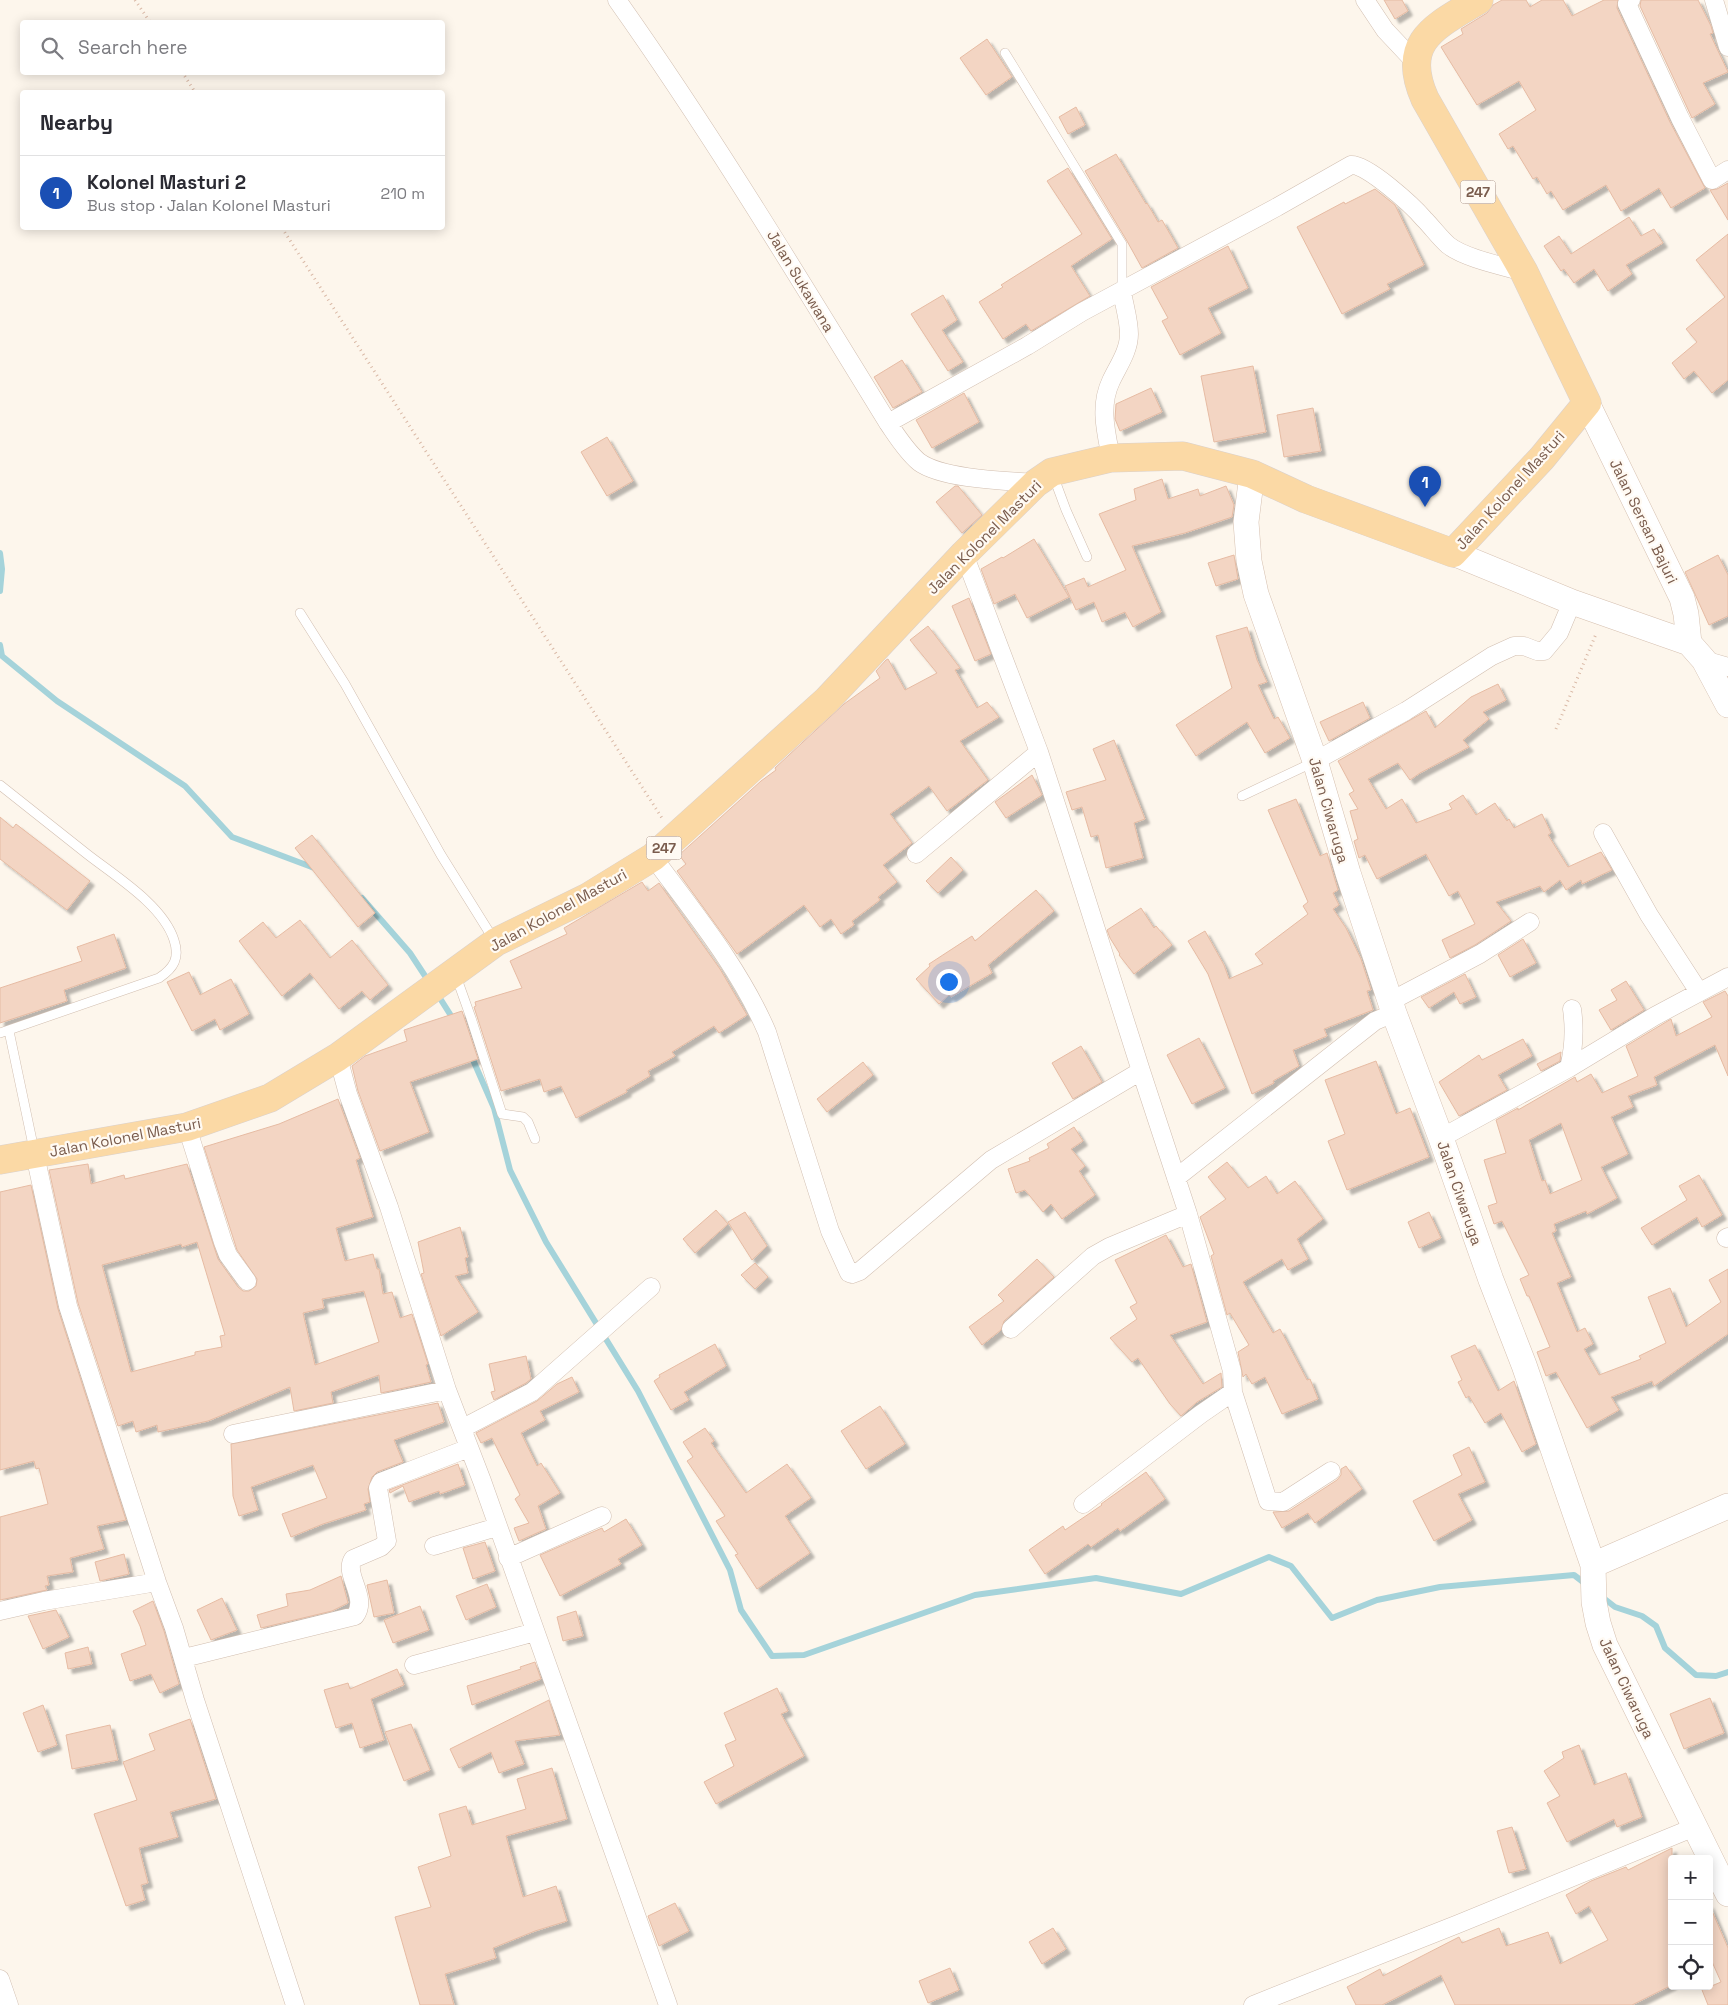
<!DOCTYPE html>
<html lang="en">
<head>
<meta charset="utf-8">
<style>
  body { margin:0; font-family:"Space Grotesk",sans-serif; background:#f2f2f3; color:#2b2b33 }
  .controls { position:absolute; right:15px; bottom:15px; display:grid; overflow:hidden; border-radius:5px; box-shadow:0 2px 12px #0003 }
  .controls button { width:45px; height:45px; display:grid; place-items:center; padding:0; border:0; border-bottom:1px solid #e1e1e2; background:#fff; color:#2b2b33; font:25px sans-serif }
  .you { position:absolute; left:948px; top:981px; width:18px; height:18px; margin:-12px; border:4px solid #fff; border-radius:50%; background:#1a73e8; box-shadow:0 0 0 8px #1a73e833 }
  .badge { display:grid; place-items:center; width:32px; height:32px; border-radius:50%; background:#0f766e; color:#fff; font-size:16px; font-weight:700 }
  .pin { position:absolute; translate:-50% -41px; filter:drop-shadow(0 1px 2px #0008) }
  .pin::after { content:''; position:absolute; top:26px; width:18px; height:15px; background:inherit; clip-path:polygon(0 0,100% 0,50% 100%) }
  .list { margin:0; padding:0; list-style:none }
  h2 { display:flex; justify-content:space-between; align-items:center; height:65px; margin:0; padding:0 20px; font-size:21px }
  h2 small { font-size:16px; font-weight:400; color:#7c7c81 }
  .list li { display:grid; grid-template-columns:32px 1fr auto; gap:15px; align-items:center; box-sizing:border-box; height:75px; padding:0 20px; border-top:1px solid #e1e1e2 }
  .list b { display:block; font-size:19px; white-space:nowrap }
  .list p { margin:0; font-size:16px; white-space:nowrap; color:#7c7c81 }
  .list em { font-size:16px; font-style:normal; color:#7c7c81 }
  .icon { flex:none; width:28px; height:28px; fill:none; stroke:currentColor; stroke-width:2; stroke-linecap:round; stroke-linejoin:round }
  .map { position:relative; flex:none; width:1728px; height:2005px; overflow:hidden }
  .search { position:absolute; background:#fff; box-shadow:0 2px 12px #0003; left:20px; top:20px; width:425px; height:55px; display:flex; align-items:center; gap:12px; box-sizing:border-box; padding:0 18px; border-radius:5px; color:#7c7c81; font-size:19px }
  .panel { position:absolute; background:#fff; box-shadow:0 2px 12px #0003; left:20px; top:90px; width:425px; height:140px; border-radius:5px }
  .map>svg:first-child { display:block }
</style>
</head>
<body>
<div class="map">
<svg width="1728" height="2005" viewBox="0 0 1728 2005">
  <defs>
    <filter id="shadow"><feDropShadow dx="4.5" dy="4.5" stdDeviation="1" flood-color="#0004"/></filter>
  </defs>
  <rect width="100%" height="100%" fill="#fdf6ec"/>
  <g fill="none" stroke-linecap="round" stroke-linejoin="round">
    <path stroke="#a5d3da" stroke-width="6" d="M0,553L2,569L0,591
      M0,645L2,656L57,701L185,786L232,837L317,869
      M362,898L410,953L429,982
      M436,992L455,1022
      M470,1053L494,1108L510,1170L546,1242L638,1391L730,1570L741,1610L772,1656L804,1655L975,1595L1096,1578L1181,1594L1269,1557L1291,1566L1332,1618L1377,1600L1440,1587L1574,1575L1587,1585
      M1601,1596L1615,1607L1642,1616L1656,1626L1665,1648L1696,1675L1716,1676L1728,1672"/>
  </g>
  <path fill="#f3d5c3" stroke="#e6bba3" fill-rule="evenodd" filter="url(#shadow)" d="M1384,0H1402L1408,11L1395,19Z
    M1502,0H1526L1530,7L1542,0H1563L1572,16L1604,0H1618L1617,8L1670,122L1705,188L1671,208L1659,188L1621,211L1606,185L1563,210L1551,191L1547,194L1537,177L1533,179L1513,146L1508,149L1499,134L1536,110L1519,81L1477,105L1441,47L1463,34L1461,29L1487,13L1493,5Z
    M1641,0H1698L1711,26L1713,33L1710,34L1728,72L1703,83L1715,104L1692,118L1640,6Z
    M987,39L1012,77L986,95L960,58Z
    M1076,107L1085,125L1068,134L1059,117Z
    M1116,154L1146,204L1147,203L1158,222L1162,220L1178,248L1142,268L1127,241L1085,171Z
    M1068,168L1112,239L1071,266L1090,296L1031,331L1026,324L1003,339L979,302L1003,287L1001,285L1082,234L1047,181Z
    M1728,183V220L1710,190L1717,189Z
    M1375,189L1395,205L1424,265L1387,284L1390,289L1342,314L1297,227L1344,202L1345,204Z
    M1629,217L1641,236L1654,229L1663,243L1626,265L1632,274L1608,291L1594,269L1574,283L1564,269L1561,271L1544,246L1559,236L1571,254Z
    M1728,234V380L1712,393L1694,371L1684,379L1672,363L1697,342L1686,329L1725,297L1696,260Z
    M1228,246L1248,288L1208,308L1221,333L1180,355L1162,321L1168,318L1151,287Z
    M943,295L957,320L942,330L963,362L948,371L911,314Z
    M902,360L922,392L893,408L874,377Z
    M1253,366L1266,432L1214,442L1201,376Z
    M1151,388L1162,412L1120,431L1115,419L1116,404Z
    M964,393L979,422L932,448L916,420Z
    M1313,408L1321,451L1284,457L1277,415Z
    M607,437L633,481L607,496L581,452Z
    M1162,479L1168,499L1198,489L1200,496L1226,486L1234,505L1232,517L1185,533L1132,546L1161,612L1133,627L1125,612L1102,622L1094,602L1076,610L1065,586L1084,578L1088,587L1126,570L1099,514L1136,500L1134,489Z
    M955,486H958L982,515L962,533L936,502Z
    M1034,539L1069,597L1027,618L1015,594L994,604L981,569L1002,557L1003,558Z
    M1234,555L1238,579L1216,586L1208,563Z
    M1718,555L1728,575V616L1709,625L1685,572Z
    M969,598L991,654L975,661L952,606Z
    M928,626L960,668L955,670L977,708L987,702L999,717L960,741L988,780L947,811L929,786L890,814L912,843L883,865L897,882L878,897L880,900L852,921L854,925L841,934L831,919L820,927L804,905L737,954L677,871L686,864L679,855L761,781L776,770L775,768L844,704L880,678L876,671L886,660L888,659L905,690L937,673L910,640Z
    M1247,627L1257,660L1267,682L1258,685L1274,719L1278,717L1290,738L1265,753L1247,722L1196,756L1176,725L1232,688L1216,636Z
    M1498,684L1506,700L1483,712L1489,719L1463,740L1469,747L1420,773L1410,780L1398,763L1368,779L1386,809L1402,799L1416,823L1452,809L1449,804L1463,795L1476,815L1495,803L1507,821L1509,819L1514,828L1542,814L1551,833L1548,835L1568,867L1601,852L1612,870L1582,884L1581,880L1566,890L1560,880L1544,892L1540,886L1496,902L1511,921L1475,945L1450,958L1442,940L1475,924L1458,891L1449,896L1426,854L1377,879L1365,855L1359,858L1354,841L1358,839L1350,811L1358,809L1349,794L1354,791L1338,761L1426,711L1435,728L1471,697Z
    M1363,702L1370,718L1329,741L1320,722Z
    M1114,740L1145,819L1134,823L1143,858L1106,868L1098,835L1091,837L1082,807L1072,810L1066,792L1106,780L1093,749Z
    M1032,775L1042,795L1006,818L995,802Z
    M1296,799L1320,856L1327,853L1338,890L1333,893L1339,905L1333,909L1346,928L1361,959L1371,990L1367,991L1373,1010L1324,1029L1327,1036L1293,1050L1299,1066L1273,1081L1274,1083L1252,1094L1208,974L1188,941L1205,931L1224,965L1229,979L1263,964L1255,954L1308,914L1303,906L1308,902L1268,810Z
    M0,817L13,828L16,824L90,881L67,910L0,859Z
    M312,835L375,913L358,927L295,848Z
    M951,857L963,870L938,893L926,881Z
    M642,882L648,891L659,883L720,969L747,1015L719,1033L714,1026L672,1052L675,1056L648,1071L650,1076L626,1090L627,1092L576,1118L561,1086L544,1092L540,1079L501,1091L474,1007L476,1006L475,1002L522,988L510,961L567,934L564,928Z
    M1036,890L1054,911L988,965L992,973L951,997L949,995L939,1004L916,979L930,966L929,964L972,936L975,941Z
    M1141,908L1154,928L1156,926L1172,945L1134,974L1119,955L1120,954L1110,938L1107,930Z
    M300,920L330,958L352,940L388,985L370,1000L362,991L339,1009L310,973L282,996L239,941L263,922L276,938Z
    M114,934L126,968L64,990L67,1001L0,1023V988L82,961L77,947Z
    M1523,939L1536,963L1510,977L1498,955Z
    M189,972L200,995L231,979L249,1014L220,1030L215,1019L192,1031L167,982Z
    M1465,974L1476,997L1460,1004L1454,992L1429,1008L1421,997Z
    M1626,981L1644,1010L1611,1030L1599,1010L1617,1000L1611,990Z
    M1725,991L1728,996V1076L1715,1045L1654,1077L1657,1085L1628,1096L1633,1107L1611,1117L1628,1154L1601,1167L1617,1198L1587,1214L1586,1211L1554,1224L1556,1231L1552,1233L1571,1277L1557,1283L1577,1332L1585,1328L1593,1344L1584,1349L1599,1375L1641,1359L1639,1356L1666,1343L1648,1297L1670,1288L1686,1327L1721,1302L1709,1280L1728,1269V1334L1654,1386L1652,1381L1611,1397L1619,1410L1587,1428L1556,1372L1546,1376L1537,1352L1550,1347L1529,1296H1527L1520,1279L1529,1275L1502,1221L1494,1224L1488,1206L1497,1203L1484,1160L1506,1153L1496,1120L1518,1108V1110L1575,1077L1577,1082L1591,1074L1602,1093L1638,1076L1626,1046L1671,1019L1676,1036L1712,1017L1703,1002ZM1561,1123L1582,1180L1550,1194L1545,1180L1542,1181L1529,1140Z
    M462,1011L478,1059L410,1082L429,1132L380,1151L358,1091L352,1066L365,1056L407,1041L404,1030Z
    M1199,1038L1225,1088L1192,1104L1167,1055Z
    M1523,1039L1532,1056L1498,1075L1507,1090L1459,1116L1439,1082L1479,1055L1482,1060Z
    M1081,1046L1102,1082L1073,1099L1052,1063Z
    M1561,1052L1560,1061L1541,1071L1537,1064Z
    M1376,1061L1396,1114L1410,1108L1429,1157L1347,1190L1328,1141L1345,1134L1325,1080Z
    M863,1062L873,1075L827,1112L817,1099Z
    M338,1099L360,1158L356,1160L373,1217L336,1228L345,1261L373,1254L377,1269H379L383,1294L392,1292L400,1318L412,1314L428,1364L426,1365L431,1382L381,1393L379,1375L331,1392L333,1403L294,1411L290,1387L208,1421L158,1432L157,1425L136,1432L133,1421L118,1426L78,1303L49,1170L88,1164L91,1184L124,1175L125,1179L187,1164L218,1259L238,1287L243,1291H249L256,1286L257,1279L237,1250L204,1147L279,1124ZM197,1242L225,1335L220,1336L222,1347L195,1352V1355L131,1372L102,1265L181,1244L182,1247ZM364,1291L379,1342L315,1365L303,1313L324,1308L322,1299Z
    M1074,1127L1083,1141L1071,1149L1085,1166L1079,1171L1095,1195L1062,1219L1051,1204L1043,1212L1025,1190L1016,1193L1008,1169L1030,1161L1029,1158L1049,1148L1047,1144Z
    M1227,1162L1248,1188L1266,1176L1277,1194L1295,1181L1323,1219L1297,1239L1308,1259L1288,1270L1282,1259L1243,1282L1273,1333L1280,1329L1307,1380L1310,1379L1318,1399L1282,1414L1265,1377L1252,1384L1246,1374L1243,1377L1238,1352L1249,1345L1230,1313L1227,1315L1211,1256L1214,1254L1200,1217L1226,1199L1208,1177Z
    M1699,1175L1722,1215L1702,1227L1697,1217L1652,1245L1641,1228L1687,1200L1679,1186Z
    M31,1185L58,1309L126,1520L97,1526L104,1549L70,1558L73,1572L47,1576L49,1585L45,1586L47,1590L0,1600V1517L48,1504L39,1468L36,1469L34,1461L0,1470V1192Z
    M716,1210L728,1224L695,1253L683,1239Z
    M745,1212L767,1246L752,1260L728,1222Z
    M1429,1212L1441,1238L1419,1248L1408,1222Z
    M460,1227L468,1257L465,1258L468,1273L455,1276L478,1312L441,1336L421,1274L424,1273L418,1242Z
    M1166,1235L1183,1267L1191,1264L1207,1322L1170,1335L1203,1384L1221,1373L1222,1387L1197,1402L1181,1416L1170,1404L1138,1358L1132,1362L1110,1338L1137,1319L1130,1307L1137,1303L1115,1260Z
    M1037,1259L1054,1277L1004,1321L1001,1330L982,1345L969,1327L1004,1301L998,1295Z
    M755,1263L768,1277L755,1289L741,1275Z
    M715,1344L726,1366L684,1392L689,1400L671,1410L654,1381L660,1377L659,1375Z
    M1475,1345L1498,1391L1514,1381L1536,1444L1522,1452L1501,1413L1485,1423L1469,1396L1466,1398L1458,1382L1462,1380L1451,1356Z
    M526,1356L531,1379L526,1383L494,1400L491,1392L495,1391L489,1364Z
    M572,1377L579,1392L540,1411L545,1420L521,1433L537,1466L541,1463L560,1493L538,1506L546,1529L519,1541L514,1528L529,1523L515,1499L520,1495L492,1438L481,1443L476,1433L537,1401L557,1384Z
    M438,1403L444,1422L394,1440L403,1462L377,1472L372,1477L368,1489L370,1502L364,1504L366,1510L323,1524L291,1537L282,1514L327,1498L313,1465L251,1487L258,1510L239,1516L233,1496L231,1444Z
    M880,1406L905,1444L866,1469L841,1431Z
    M705,1428L714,1441L711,1443L746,1493L787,1464L811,1498L785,1516L810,1553L757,1589L735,1555L738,1554L716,1521L725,1516L687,1461L693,1457L683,1442Z
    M1469,1447L1485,1482L1458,1494L1472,1520L1434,1541L1413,1501L1462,1475L1453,1455Z
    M458,1464L465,1485L440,1494L439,1491L409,1502L403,1486L390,1493L389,1490Z
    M1346,1466L1362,1489L1315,1523L1308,1513L1282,1528L1273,1512L1289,1511L1337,1480L1341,1475V1469Z
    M1146,1472L1165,1499L1120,1531L1118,1528L1091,1547L1088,1544L1045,1574L1029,1550L1063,1526L1065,1530L1102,1505L1101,1504Z
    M626,1519L642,1545L618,1559L621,1564L560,1596L540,1555L602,1528L604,1532Z
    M485,1542L495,1571L473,1579L463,1548Z
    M124,1554L129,1574L100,1581L95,1562Z
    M341,1576L348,1603L332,1611L261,1628L257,1615L288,1606L286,1594L310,1590Z
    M387,1580L394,1613L374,1617L367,1585Z
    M487,1584L496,1607L466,1620L456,1596Z
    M222,1598L237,1630L211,1640L197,1610Z
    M153,1601L164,1631L179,1684L160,1693L151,1674L130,1681L121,1654L146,1645L140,1626L133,1611Z
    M420,1606L429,1630L393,1643L384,1620Z
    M56,1610L69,1637L43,1649L28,1616Z
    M576,1611L583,1636L563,1641L557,1617Z
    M88,1647L92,1664L68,1669L65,1653Z
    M535,1662L541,1679L472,1705L467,1686L521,1669L520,1667Z
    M397,1669L404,1685L371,1699L384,1740L360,1748L352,1723L336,1728L324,1690L348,1683L350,1689Z
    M777,1688L788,1711L781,1714L804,1756L716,1804L704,1782L734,1766L725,1745L736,1740L724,1713Z
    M1710,1698L1724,1733L1684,1749L1670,1714Z
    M549,1700L560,1735L515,1741L524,1764L499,1773L491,1752L459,1768L450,1749Z
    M43,1705L57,1745L38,1752L23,1713Z
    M190,1719L216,1799L170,1812L178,1837L139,1848L148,1883L141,1885L145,1900L126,1906L94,1814L137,1800L123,1762L155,1750L149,1734Z
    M411,1724L430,1770L404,1781L385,1732Z
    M110,1725L118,1760L72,1769L66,1735Z
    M1579,1745L1594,1785L1626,1773L1642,1817L1617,1827L1614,1819L1567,1842L1547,1803L1560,1796L1544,1771L1564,1758L1562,1752Z
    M552,1768L567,1819L506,1836L523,1897L556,1886L567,1921L535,1931L493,1948L496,1958L445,1974L454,2005H420L395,1917L431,1907L418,1867L451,1856L439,1814L466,1806L472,1825L526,1809L517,1779Z
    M1512,1827L1526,1869L1509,1873L1497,1831Z
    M1672,1848V1985L1632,2005H1455L1441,1975L1382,2005H1356L1347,1987L1380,1969L1383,1976L1459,1937L1462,1943L1499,1928L1506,1946L1548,1932L1560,1964L1608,1940L1589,1906L1576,1914L1566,1895L1591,1881L1626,1867L1628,1870Z
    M675,1903L689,1931L659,1946L648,1916Z
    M1709,1904L1728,1948V2005H1708L1702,1990L1721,1982L1709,1955Z
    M1053,1928L1066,1949L1042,1964L1029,1942Z
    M950,1968L959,1990L928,2003L919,1981Z"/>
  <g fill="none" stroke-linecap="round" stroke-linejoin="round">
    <g stroke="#d1beb0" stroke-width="10">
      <path id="lane" d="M1005,53L1122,244V291
        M1053,475L1066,510L1087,557
        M300,613L345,684L441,855L494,940
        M0,785C29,808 58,831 87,854C115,876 163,905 174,940C180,958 174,968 159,978L0,1033
        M1242,796L1314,762
        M456,976L471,1018L502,1114L523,1117L528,1122L535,1139
        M9,1031L34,1150"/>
    </g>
    <g stroke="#d1beb0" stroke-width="19">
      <path id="street" d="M617,0C714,137 800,280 888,423C897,436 906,451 919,462C942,479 1007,481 1036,483
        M1365,0L1385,30L1416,63
        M1631,0L1627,4L1680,118L1712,180L1728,170
        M1714,0L1728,47
        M888,423L1027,346L1082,312L1277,207L1351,165C1366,163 1413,206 1424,219C1432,227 1439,237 1448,245C1464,258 1503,266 1524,272
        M1111,458C1106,432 1099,406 1111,381C1118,366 1129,351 1129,334C1129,320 1124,305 1122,291
        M964,554L1039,752L1067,838L1141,1071L1188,1214L1232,1371L1233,1392L1201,1414L1083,1504
        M1704,660L1728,667
        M1315,761L1406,711L1492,656L1514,646H1524L1537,651H1544L1559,633L1572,602
        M1603,833L1649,915L1699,992
        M916,854L1039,752
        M653,857C694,913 739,967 767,1032L830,1231L849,1273L852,1274L860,1271L991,1160L1141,1071
        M1391,1001L1480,954L1530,922
        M338,1057L348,1094L389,1207L447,1390L482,1481L668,2005
        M1569,1068C1574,1048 1575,1030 1572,1009
        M187,1127L223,1242L228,1255L247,1281
        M1441,1138L1569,1068L1655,1016L1728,977
        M35,1155L68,1306L157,1582L174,1628L195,1700L295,2005
        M1176,1178L1375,1021L1394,1013
        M1726,1238L1728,1237
        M1011,1329L1093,1256L1109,1247L1188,1214
        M1233,1392L1268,1501L1283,1502L1331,1471
        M463,1428L532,1392L651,1287
        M233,1434L447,1390
        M434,1546L497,1527
        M508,1558L602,1516
        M0,1611L44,1601L157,1582
        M184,1658L355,1616C369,1597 343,1574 353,1559L381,1547L387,1541L378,1488L381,1482L469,1448
        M414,1665L535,1632
        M0,1979L9,2005
        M1253,2005L1458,1924L1695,1827"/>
    </g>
    <g stroke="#d6c0b0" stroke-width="26">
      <path id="secondary" d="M1587,403L1682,598L1686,614L1689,643
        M1252,474L1246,522L1249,561L1256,594L1315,761L1348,873L1394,1013L1441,1138L1491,1280L1524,1365L1593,1565L1594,1602L1598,1623L1605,1645L1728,1894
        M1453,553L1572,602L1689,643L1704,660L1728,705
        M1593,1565L1728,1506"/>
    </g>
    <g stroke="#dad1cd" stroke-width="29">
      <path id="primary" d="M0,1160L187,1127L270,1098L338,1057L496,942L588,897L653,857L827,700L964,554L1036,483L1052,472L1111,458L1183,456L1252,474L1306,499L1453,553L1542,458L1587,403L1524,272L1425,99C1399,41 1436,26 1479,0"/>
    </g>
    <path stroke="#d9b8a5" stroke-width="3" stroke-dasharray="1 4" stroke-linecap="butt" d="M135,0L150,22
      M182,72L195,92
      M282,228L662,818
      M1556,729L1596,634"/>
    <use href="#lane" stroke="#fff" stroke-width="9"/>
    <use href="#street" stroke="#fff" stroke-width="18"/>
    <use href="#secondary" stroke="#fff" stroke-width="25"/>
    <use href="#primary" stroke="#fbd9a5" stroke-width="28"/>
  </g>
  <g text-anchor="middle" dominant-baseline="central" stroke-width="4.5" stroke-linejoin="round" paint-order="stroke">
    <g fill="#fffaf3" stroke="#a28b7f" stroke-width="1">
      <rect x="1460.5" y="180.5" width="35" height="23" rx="4"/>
      <rect x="646.5" y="836.5" width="35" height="23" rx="4"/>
    </g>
    <g font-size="14" font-weight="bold" fill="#7a5c4d">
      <text x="1478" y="192">247</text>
      <text x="664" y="848">247</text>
    </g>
    <g font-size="15" fill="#7a5c4d" stroke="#fffaf3">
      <text transform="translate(801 281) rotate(59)">Jalan Sukawana</text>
      <text transform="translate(1510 490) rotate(-48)">Jalan Kolonel Masturi</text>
      <text transform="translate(1644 521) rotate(64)">Jalan Sersan Bajuri</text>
      <text transform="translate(984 537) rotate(-45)">Jalan Kolonel Masturi</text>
      <text transform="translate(1329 810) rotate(74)">Jalan Ciwaruga</text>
      <text transform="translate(558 910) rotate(-29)">Jalan Kolonel Masturi</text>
      <text transform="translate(125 1137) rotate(-11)">Jalan Kolonel Masturi</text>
      <text transform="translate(1460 1193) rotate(71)">Jalan Ciwaruga</text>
      <text transform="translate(1627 1688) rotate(65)">Jalan Ciwaruga</text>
    </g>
  </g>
</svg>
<div class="controls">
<button>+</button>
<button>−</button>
<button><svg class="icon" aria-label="locate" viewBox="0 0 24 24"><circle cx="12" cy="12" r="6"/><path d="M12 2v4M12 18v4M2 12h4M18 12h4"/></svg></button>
</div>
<div class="you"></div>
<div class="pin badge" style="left:1425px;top:507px;background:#1a4fb4">1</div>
<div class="search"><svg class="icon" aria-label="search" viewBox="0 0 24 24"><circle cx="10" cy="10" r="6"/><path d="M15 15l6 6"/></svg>Search here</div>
<section class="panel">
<h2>Nearby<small></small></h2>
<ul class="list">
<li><span class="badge" style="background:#1a4fb4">1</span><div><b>Kolonel Masturi 2</b><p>Bus stop · Jalan Kolonel Masturi</p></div><em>210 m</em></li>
</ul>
</section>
</div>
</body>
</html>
